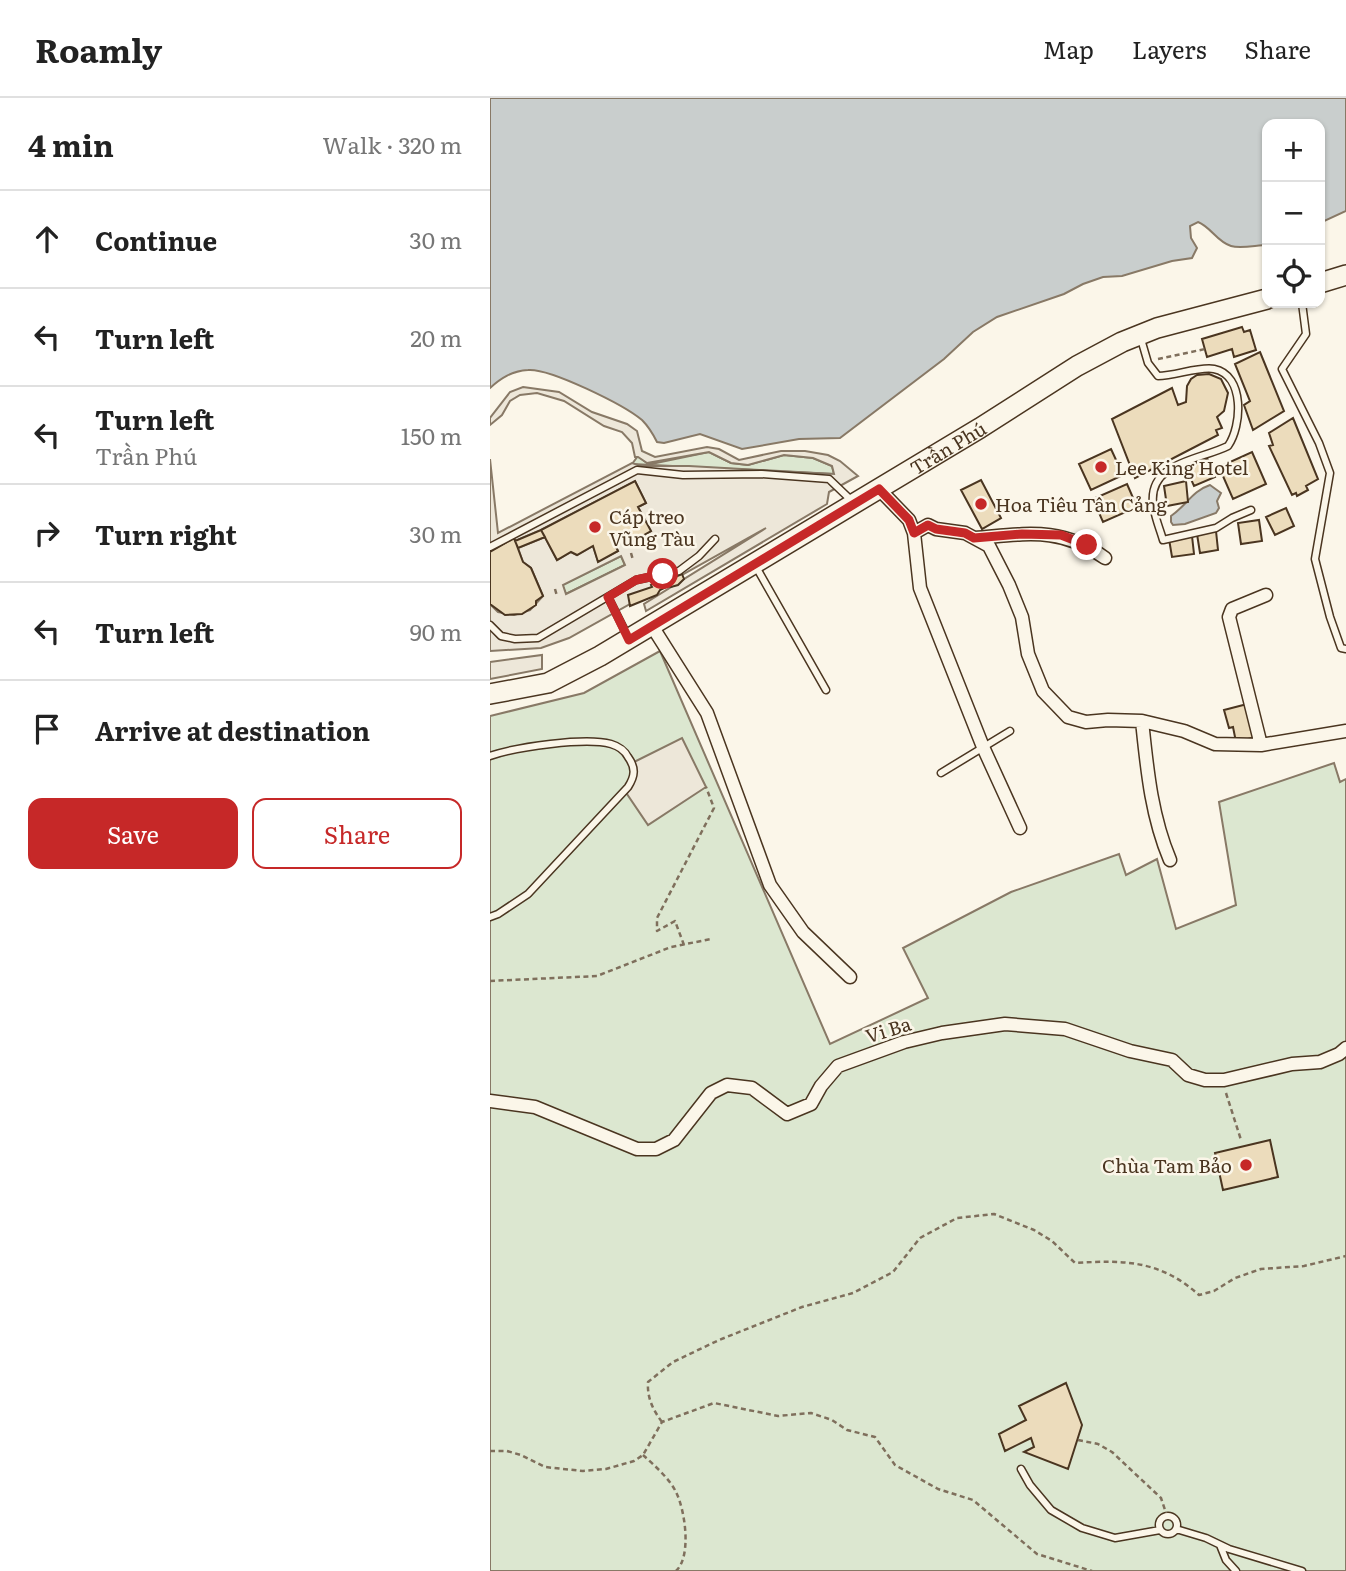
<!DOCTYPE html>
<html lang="en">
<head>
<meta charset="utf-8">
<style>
  body { margin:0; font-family:Literata,serif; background:#f6f6f6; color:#222 }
  .controls { position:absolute; right:21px; top:21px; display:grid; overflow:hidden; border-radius:14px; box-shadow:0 2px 5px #0004 }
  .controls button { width:63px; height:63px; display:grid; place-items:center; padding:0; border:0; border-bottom:2px solid #e0e0e0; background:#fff; color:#222; font:35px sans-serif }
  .stop { position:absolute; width:21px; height:21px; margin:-16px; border:5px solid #c62828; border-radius:50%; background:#fff }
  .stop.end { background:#c62828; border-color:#fff; box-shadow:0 2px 7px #0008 }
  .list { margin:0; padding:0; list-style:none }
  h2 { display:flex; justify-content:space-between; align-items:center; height:91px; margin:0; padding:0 28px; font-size:30px }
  h2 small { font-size:23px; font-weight:400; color:#767676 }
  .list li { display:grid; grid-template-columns:46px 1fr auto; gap:21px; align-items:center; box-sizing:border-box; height:98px; padding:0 28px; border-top:2px solid #e0e0e0 }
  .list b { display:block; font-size:26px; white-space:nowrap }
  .list p { margin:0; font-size:23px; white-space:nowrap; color:#767676 }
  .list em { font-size:23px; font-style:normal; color:#767676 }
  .actions { display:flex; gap:14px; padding:21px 28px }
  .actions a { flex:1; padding:16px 0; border:2px solid #c62828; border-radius:14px; text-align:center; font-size:24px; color:#c62828 }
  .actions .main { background:#c62828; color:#fff }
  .icon { flex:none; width:38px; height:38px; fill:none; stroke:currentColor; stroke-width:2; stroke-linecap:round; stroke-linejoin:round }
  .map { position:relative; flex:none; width:856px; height:1473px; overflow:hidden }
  header { display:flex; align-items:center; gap:42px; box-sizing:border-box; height:98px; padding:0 35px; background:#fff; border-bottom:2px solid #e0e0e0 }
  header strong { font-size:33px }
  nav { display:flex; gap:38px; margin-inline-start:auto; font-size:24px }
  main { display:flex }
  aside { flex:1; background:#fff }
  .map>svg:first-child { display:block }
</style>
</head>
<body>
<header>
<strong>Roamly</strong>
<nav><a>Map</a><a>Layers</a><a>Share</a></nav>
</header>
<main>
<aside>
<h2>4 min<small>Walk · 320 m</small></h2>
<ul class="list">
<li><svg class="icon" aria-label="ahead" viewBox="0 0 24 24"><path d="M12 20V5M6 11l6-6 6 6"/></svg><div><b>Continue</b></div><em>30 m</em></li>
<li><svg class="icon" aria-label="left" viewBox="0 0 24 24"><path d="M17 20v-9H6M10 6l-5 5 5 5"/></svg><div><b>Turn left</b></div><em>20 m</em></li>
<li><svg class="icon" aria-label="left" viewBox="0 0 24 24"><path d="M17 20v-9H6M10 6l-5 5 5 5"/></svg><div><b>Turn left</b><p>Trần Phú</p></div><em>150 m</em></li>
<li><svg class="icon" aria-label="right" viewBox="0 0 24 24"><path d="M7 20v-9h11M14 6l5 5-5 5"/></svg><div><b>Turn right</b></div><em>30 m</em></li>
<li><svg class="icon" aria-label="left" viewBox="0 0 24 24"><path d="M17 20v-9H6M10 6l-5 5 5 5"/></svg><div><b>Turn left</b></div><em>90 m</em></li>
<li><svg class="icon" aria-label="arrive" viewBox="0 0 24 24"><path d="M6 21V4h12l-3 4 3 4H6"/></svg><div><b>Arrive at destination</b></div></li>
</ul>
<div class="actions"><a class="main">Save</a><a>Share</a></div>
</aside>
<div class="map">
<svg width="856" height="1473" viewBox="0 0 856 1473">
  <rect width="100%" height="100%" fill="#fbf6e9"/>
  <path fill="#dce7d0" stroke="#887966" stroke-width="2" d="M219,354L241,365L258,367L294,357L323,360L342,368L344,376L142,366L148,358L157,365H166Z
    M131,458L135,467L76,496L72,487Z
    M170,553L340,946L438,900L413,850L521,794L629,756L636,777L667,761L686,831L746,807L729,704L844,665L850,684L856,681V1473H0V618L94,595Z"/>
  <path fill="#ede7d9" stroke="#887966" stroke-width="2" fill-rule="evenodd" d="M33,289L69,294L102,314L137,326L147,333L152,353L165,359L217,349L229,351L249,362L291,353H315L338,357L350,363L368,378L339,394L337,406L156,513L154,506L276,430L79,540L51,550L0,553V506L8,514L24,517L40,512L53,498L41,470L33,464L28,450L55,439L67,462L81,454L87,457L103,448L108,463L128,453L121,438L132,434L138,445L161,433L148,409L156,405L145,383L51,432L25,443L23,440L0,454V361L8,435L142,365L151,368H199L344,376L342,368L323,360L294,357L258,367L241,365L219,354L157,365L148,359H145L142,345L132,334L114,328L74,303L47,295L30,297L20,303L12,317L0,327V320L20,294ZM131,458L135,467L76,496L73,487Z
    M52,557V571L0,581V564Z
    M192,640L216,689L158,727L137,696L144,664Z"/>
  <path fill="#c9cecd" stroke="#887966" stroke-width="2" d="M0,0H856V113L830,125V26H777V147C767,147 751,151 741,148C727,144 721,129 708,124L700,128L701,140L707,150L702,160L682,163L632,178L613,179L593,186L574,196L507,219L483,234L454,261L350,340L309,341L252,351L210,336L174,345L167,344C163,336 158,328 152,322C134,307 60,270 38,272C22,273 11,280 0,290Z
    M720,387L731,395L727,403L729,410L726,415L695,426L683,427L681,424V418C697,407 702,393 720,387Z"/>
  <path fill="#ecdcbc" stroke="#4a3520" stroke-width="2" d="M752,229L754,234L760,232L766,252L744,259L742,251L717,259L712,241Z
    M770,254L794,313L763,332L754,307L760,303L745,266Z
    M719,276L731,281L738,295L734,313L727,319L732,330L726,332L728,337L645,380L622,321L682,290L688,307L696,304L697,288L701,281L707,277Z
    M803,320L828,381L816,388L818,392L807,398L806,395L802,397L779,348L783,347L779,335Z
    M621,351L633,377L601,392L589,366Z
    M762,354L776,386L743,401L729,369Z
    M717,360L725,379L704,388L696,370Z
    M491,382L511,420L492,431L471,392Z
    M145,383L156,405L148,409L161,433L138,446L132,434L121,438L128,453L108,464L103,448L87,457L81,454L67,462L51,432Z
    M696,383L698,404L677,408L674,388Z
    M637,386L647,409L613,424L603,401Z
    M796,410L804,428L785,437L776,419Z
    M769,422L772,443L751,446L748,425Z
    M51,432L55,439L28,450L25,443Z
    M726,433L728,452L710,455L707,436Z
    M702,438L704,456L682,459L679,441Z
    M24,440L33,464L41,470L53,498L46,503V507L32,516L15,517L0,506V454Z
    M192,476L194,481L188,487L181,489L178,488L170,492L167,497L140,508L138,497L162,489L161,487L168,483L178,482Z
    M761,605L769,638L746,644L743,629L739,630L734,612Z
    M780,1042L788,1079L733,1092L725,1055Z
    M576,1285L592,1327L578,1371L534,1354L544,1349L541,1340L515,1353L509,1336L536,1322L529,1308Z"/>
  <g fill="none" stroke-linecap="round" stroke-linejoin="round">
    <g stroke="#4a3520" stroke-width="9">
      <path id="service" d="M812,205L816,236L792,271L829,345L840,375L825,461L840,519L851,550L856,551
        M651,241L658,265L668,278C685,278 710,268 724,271C755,277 752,328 738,348C710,362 659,364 663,405C664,418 670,431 673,442L726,430L742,420L761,412
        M0,449L147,372L193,377L272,376L339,381L363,404
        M265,467L336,592
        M118,499L137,537
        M0,527L11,538L25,541L48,540L146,482L189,473L209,458L225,441
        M0,658C26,649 95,639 121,646C128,648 135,653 138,659C146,670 145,678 138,689L38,796L8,816L0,819
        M451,675L520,633
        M531,1371L540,1387L561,1412L592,1430L625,1440L670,1432
        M669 1427a9 9 0 1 1 18 0a9 9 0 1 1-18 0Z
        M686,1431L716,1440L739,1451L812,1473
        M730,1447L736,1462L746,1473"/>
    </g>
    <g stroke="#4a3520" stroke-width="15">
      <path id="minor" d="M389,391L419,422L424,435L438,427L446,431L475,435L499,448L519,487L532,519L538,556L553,593L578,619L596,624L618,622L652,623L694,633L725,646L771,647L856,633
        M424,435L430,490L493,649L530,730
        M485,440C536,436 571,428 615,460
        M162,528L217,615L280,787L313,834L360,879
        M652,623C657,670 661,717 680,762
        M771,647L739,519L742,511L776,497
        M0,1003L45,1009L147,1051H166L184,1042L221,995L237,987L262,990L297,1016L321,1006L331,988L348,968L414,944L452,935L515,926L575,931L640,953L682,962L698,977L715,982H734L802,966L830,964L849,956L856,950"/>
    </g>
    <g stroke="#4a3520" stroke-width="22">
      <g id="primary">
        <path d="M830,185L856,177"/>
        <path id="s1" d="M0,596L58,585L110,558L490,330L587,268L632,244L667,230L777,201"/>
      </g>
    </g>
    <path stroke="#7f6f5c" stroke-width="2.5" stroke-dasharray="5 3.5" stroke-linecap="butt" d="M668,261L715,251
      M141,455L143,462
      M65,491L67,498
      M194,847L185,823L167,833V820L224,710L216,689
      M0,883L107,878L181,849L221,841
      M736,995L751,1042
      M172,1324C163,1312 157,1300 158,1284L183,1264L229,1242L312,1209L363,1195L403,1174L430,1140L467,1120L504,1116L544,1132L562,1143L585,1165C634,1162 670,1162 709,1197L724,1193L745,1180L771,1171L814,1168L856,1158
      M588,1342L608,1346L622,1354L671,1400L677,1418
      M0,1353H17L31,1357L55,1369L93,1373L116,1371L144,1363L153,1357L172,1324L224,1305L288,1318L321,1315L342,1322L357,1332L385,1339L405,1367L448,1391L483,1402L547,1456L602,1473
      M153,1357C164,1367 179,1380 186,1394C195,1412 202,1458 186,1473"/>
    <use href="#service" stroke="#fbf6e9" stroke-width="6"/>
    <use href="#minor" stroke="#fbf6e9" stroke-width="12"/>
    <use href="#primary" stroke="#fbf6e9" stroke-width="19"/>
  </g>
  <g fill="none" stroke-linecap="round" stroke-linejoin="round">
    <path stroke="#c62828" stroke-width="9" d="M173,476L146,482L118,499L139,542L389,391L419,422L424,435L438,427L446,431L475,435L484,440L532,436L571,437L597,447"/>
  </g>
  <g fill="#c62828" stroke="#fbf6e9" stroke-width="2.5">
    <circle cx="611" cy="369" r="7"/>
    <circle cx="491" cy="406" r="7"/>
    <circle cx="105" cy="429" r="7"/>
    <circle cx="756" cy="1067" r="7"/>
  </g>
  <g text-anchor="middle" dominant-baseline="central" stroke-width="5" stroke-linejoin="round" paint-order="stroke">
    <g font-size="19" fill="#4a3520" stroke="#fbf6e9">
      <text stroke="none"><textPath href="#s1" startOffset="523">Trần Phú</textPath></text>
      <text transform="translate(398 931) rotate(-17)">Vi Ba</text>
    </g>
    <g font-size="19" fill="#4a3520" stroke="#fbf6e9" text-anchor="start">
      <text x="625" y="369">Lee King Hotel</text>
      <text x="505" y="406">Hoa Tiêu Tân Cảng</text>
      <text x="119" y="418">Cáp treo<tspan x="119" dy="22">Vũng Tàu</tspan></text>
      <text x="742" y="1067" text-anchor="end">Chùa Tam Bảo</text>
    </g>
  </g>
</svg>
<div class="controls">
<button>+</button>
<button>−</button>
<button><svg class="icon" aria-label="locate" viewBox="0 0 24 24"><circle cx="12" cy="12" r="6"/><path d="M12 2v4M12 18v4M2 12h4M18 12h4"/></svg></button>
</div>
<div class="stop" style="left:173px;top:476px"></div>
<div class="stop end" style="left:597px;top:447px"></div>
</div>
</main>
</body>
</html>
